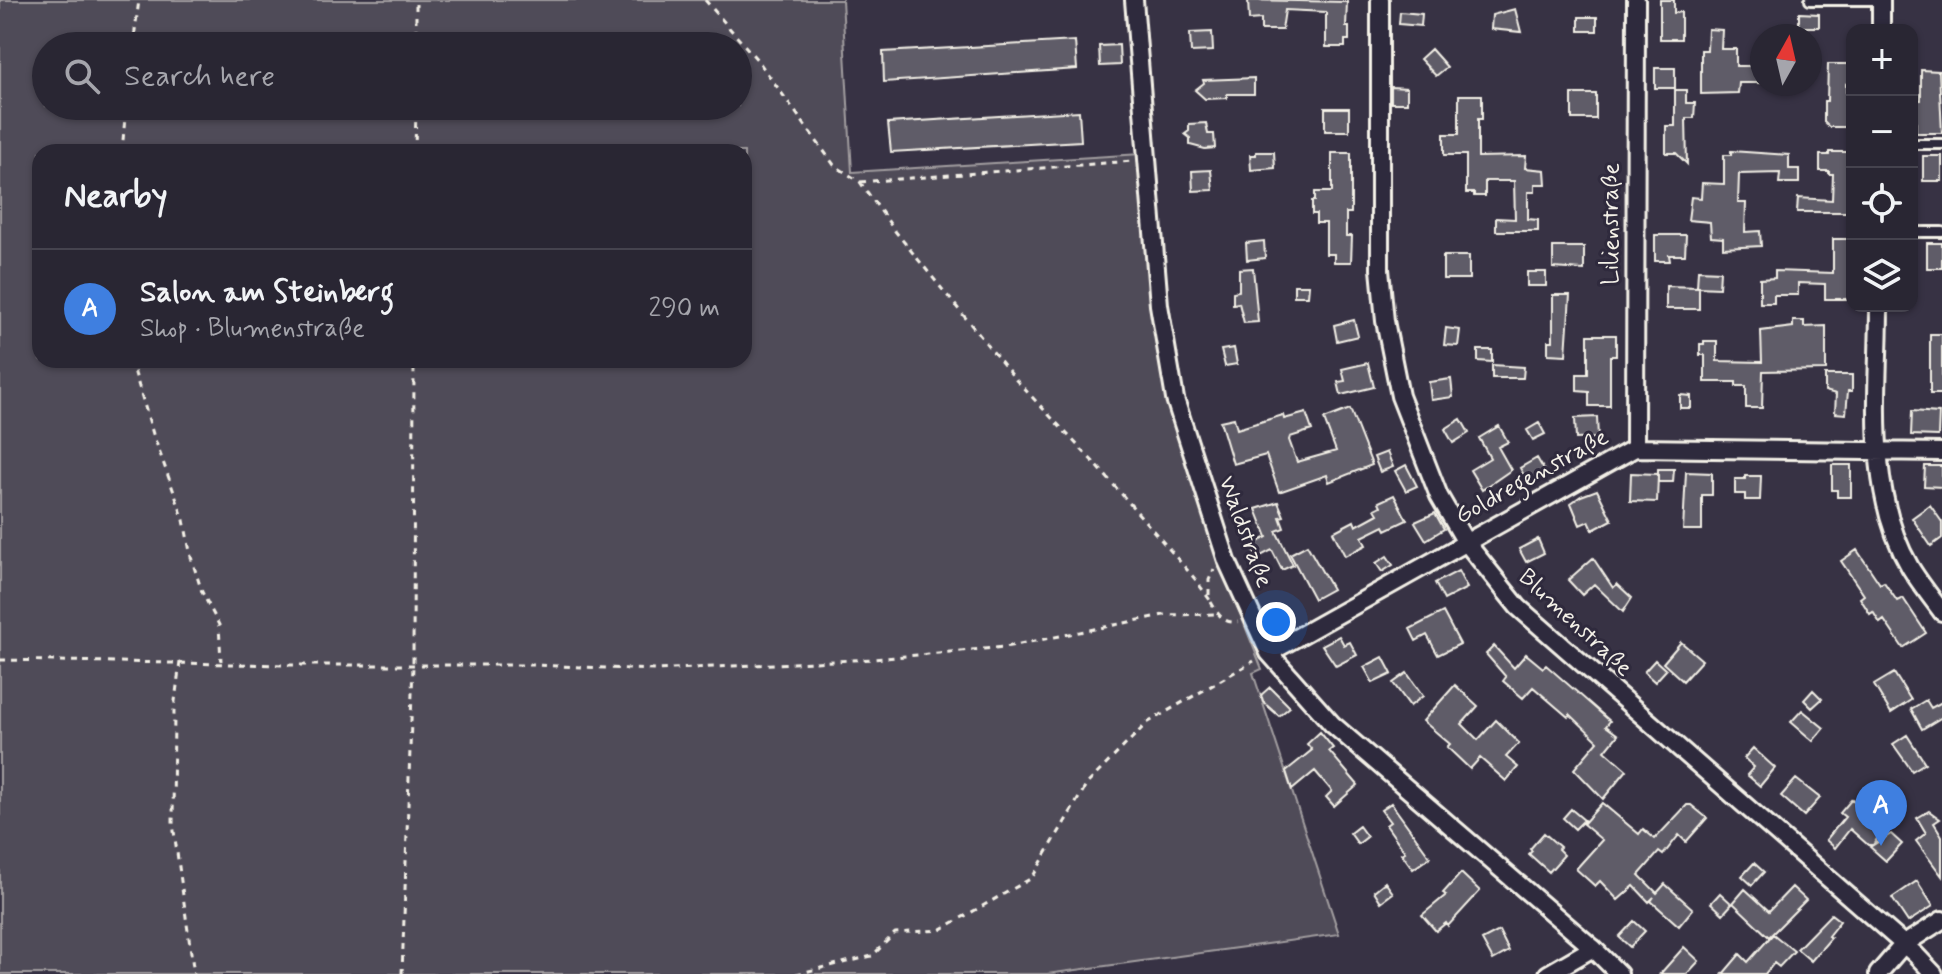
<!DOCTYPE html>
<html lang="en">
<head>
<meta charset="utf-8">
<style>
  body { margin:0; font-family:Mynerve,sans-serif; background:#35323f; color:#f1f3f6 }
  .controls { position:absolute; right:24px; top:24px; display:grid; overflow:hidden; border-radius:16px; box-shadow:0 2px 6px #0004 }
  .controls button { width:72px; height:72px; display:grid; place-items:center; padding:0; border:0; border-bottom:2px solid #45434e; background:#292633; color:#f1f3f6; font:40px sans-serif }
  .compass { position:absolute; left:1750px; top:24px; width:72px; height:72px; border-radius:50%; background:#292633; box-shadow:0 2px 6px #0004; rotate:8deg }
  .you { position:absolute; left:1276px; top:622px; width:28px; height:28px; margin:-20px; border:6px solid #fff; border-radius:50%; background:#1a73e8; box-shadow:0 0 0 12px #1a73e833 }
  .badge { display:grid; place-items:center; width:52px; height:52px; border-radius:50%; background:#1a73e8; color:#fff; font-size:26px; font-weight:700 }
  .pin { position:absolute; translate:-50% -66px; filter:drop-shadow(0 2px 4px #0008) }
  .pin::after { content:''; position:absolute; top:42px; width:28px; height:24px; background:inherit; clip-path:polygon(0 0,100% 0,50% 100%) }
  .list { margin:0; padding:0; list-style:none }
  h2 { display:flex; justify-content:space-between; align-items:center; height:104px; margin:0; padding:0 32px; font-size:34px }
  h2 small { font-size:26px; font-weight:400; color:#a5a5ac }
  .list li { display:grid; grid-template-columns:52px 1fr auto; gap:24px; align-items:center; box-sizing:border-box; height:120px; padding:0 32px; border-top:2px solid #45434e }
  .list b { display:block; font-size:30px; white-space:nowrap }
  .list p { margin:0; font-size:26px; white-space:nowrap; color:#a5a5ac }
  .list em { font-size:26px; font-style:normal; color:#a5a5ac }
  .icon { flex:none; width:44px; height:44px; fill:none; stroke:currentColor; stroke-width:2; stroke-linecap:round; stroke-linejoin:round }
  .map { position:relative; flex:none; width:1942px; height:974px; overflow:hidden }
  .search { position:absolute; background:#292633; box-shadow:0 2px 6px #0004; left:32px; top:32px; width:720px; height:88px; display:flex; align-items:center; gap:20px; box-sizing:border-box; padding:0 28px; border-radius:44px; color:#a5a5ac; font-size:30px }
  .panel { position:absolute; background:#292633; box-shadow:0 2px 6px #0004; left:32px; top:144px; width:720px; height:224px; border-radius:24px }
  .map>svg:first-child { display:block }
</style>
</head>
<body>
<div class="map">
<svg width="1942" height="974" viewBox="0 0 1942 974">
  <rect width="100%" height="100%" fill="#373244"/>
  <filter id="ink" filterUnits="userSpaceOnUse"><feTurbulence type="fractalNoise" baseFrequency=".0125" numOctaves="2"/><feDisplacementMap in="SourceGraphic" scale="16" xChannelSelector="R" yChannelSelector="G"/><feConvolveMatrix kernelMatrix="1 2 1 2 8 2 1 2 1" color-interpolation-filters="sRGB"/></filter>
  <g filter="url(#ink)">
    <path fill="#504b59" stroke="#a29ea0" stroke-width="2" fill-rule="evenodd" d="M0,0H842L852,172L1141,154L1149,280L1167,401L1220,563L1262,669L1253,673L1339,934L1047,974H0ZM46,46H738V106H46ZM40,152H744V360H40Z"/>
    <path fill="#5f5c67" stroke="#f4f1e8" stroke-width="2" d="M1248,0L1347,2L1346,27H1349V40H1345V47H1326V12L1285,10L1282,30H1261V19L1249,20Z
      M1660,0H1674V13L1681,12V39H1660Z
      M1515,9L1521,32L1491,29L1492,15Z
      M1400,12L1422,14L1421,26L1399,24Z
      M1799,13L1819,14V27H1799Z
      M1579,17H1597V31H1579Z
      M1708,29L1722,30L1721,49H1736V66H1762V83H1739L1738,93L1701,94V50H1707Z
      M1212,32L1213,51L1191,52L1190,33Z
      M1075,41L1077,69L884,82L883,52Z
      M1119,45L1120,65L1100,66L1099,46Z
      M1431,49L1447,67L1436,76L1420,59Z
      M1828,64H1852V86L1846,84V127H1829L1824,122V101H1827Z
      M1655,68H1675V88H1655Z
      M1921,70L1939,71L1942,133H1916V112H1912V100H1921Z
      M1254,78V94H1227V98L1205,99L1195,90L1204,83L1203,80Z
      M1391,87L1407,88V103H1391Z
      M1675,90H1686V103H1695L1694,118H1686L1687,164L1676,153H1666V126H1675Z
      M1572,94H1596V119H1572Z
      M1459,95H1482V119H1478V157L1526,156L1525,168L1545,170L1546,184H1535V192H1528V219L1538,220V231H1496V218L1515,219L1514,181H1485V196H1474V193H1466V155H1444V134H1459Z
      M1325,108H1349V131H1325Z
      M1079,111L1081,141L891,152L888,123Z
      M1206,123L1208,134H1214L1215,148L1205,149L1190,145V138L1185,134L1189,131V124Z
      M1731,151L1789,155V169H1799V183H1779L1780,173L1739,174L1738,203H1746L1745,232L1760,231L1761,246L1723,248V238L1711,237L1710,222L1688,220L1691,197L1701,198L1702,183L1724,184V155H1731Z
      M1256,152H1274L1275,168L1251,170L1250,155H1256Z
      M1829,152H1848V173L1852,174V212H1797L1798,198L1832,200L1833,174H1829V171H1820V155H1829Z
      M1332,153H1351V213H1346V236H1352L1351,262H1334V254H1326V223H1316V214H1312V201H1315V192H1332Z
      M1923,156H1942V181H1923Z
      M1211,170L1213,190L1193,191L1192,171Z
      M1655,235H1686L1685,255H1669L1670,261H1655Z
      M1833,239H1852V299H1825V284L1798,283V295H1774V303H1760V279L1775,278V271L1833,273Z
      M1264,241L1265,258L1247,260L1246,243Z
      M1927,243H1942V268H1927Z
      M1553,247H1584V270L1553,268Z
      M1443,256H1469V279H1443Z
      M1253,268L1258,322L1244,323L1239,303L1233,304V292L1239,291V269Z
      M1698,270L1720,271L1719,288L1697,287Z
      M1527,272H1546V286H1527Z
      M1294,285H1309L1308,296H1294Z
      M1666,286L1699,287V309H1666Z
      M1553,295H1570L1566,355L1548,354V341H1553Z
      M1354,320L1358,336L1337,341L1334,325Z
      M1793,321H1804V327L1826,326V370L1763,371L1762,408H1746V386H1736V382H1705V355H1700V344H1704V341H1717V361L1762,362L1761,331L1793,327Z
      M1446,328L1460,330L1458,346L1444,345Z
      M1930,334H1942V394H1930Z
      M1588,335H1616V356H1610V406H1589V392L1577,391V374H1588Z
      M1234,348L1237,364L1225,366L1221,350Z
      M1478,350H1492V362L1478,361Z
      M1368,363L1374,387L1341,395L1338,382L1345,381L1342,369Z
      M1492,365L1524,367L1523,378H1492Z
      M1825,375H1852V391H1848L1846,414L1835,413L1836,394L1825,391Z
      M1451,379L1453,397L1431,400L1429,382Z
      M1680,395L1691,396V408H1680Z
      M1350,409L1372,465L1329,482L1327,475L1279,492L1266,455L1233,464L1220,421L1234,418L1237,429L1283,415L1284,419L1306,413L1312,430L1290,437L1289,440L1297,462L1336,451L1324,419Z
      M1912,411L1939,413L1938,436L1911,435Z
      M1597,417L1598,438L1576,439L1575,418Z
      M1461,419L1469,433L1453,443L1445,429Z
      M1539,423L1545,434L1533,440L1527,430Z
      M1499,426L1508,442L1498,447L1511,470L1482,490L1470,470L1490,458L1479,438Z
      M1387,452L1393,467L1380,472L1374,457Z
      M1537,458L1547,475L1529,485L1520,468Z
      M1406,465L1417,486L1406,491L1395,471Z
      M1832,465H1851V497H1837V490H1832Z
      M1925,466H1942V487L1924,486Z
      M1658,469H1674L1673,482H1658V475L1657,502L1630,501L1631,473L1658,474Z
      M1686,472L1712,473V495H1702V530H1683Z
      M1745,476H1761L1760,500H1745V494H1735V479H1745Z
      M1597,490L1612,520L1593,530L1589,521L1580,525L1571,503L1581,496Z
      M1394,495L1407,520L1386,530L1384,526L1362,537L1366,545L1345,556L1333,532L1354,521L1356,526L1378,514L1375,509L1381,506L1379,502Z
      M1278,502L1284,516L1280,517L1284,528L1276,531L1293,565L1282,570L1272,550L1257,558L1251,546L1267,537L1256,509Z
      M1930,505L1942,522V538L1931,546L1912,518Z
      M1435,513L1444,529L1426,540L1415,522Z
      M1538,539L1544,553L1526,562L1519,549Z
      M1307,545L1332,589L1314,599L1290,554Z
      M1857,550L1880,584L1884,582L1897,601L1903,598L1926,633L1903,648L1884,620L1880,623L1873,612L1870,614L1860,598L1864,595L1841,561Z
      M1387,556L1393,565L1382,572L1376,563Z
      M1593,558L1613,588L1617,584L1632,598L1623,612L1594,584L1582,595L1568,580Z
      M1458,571L1467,588L1444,600L1435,583Z
      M1443,612L1460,644L1438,655L1427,635L1416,641L1410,629Z
      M1339,636L1344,645L1350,642L1357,655L1336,666L1322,645Z
      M1681,642L1702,660L1683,681L1663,663Z
      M1494,646L1514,668L1526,654L1543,668L1546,665L1610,721L1606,726L1618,735L1605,751L1627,770L1603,799L1574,769L1598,741L1570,714L1568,717L1533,687L1523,698L1503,681L1506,677L1486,654Z
      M1383,657L1392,674L1373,683L1364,667Z
      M1655,660L1666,670L1655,682L1644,672Z
      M1407,673L1423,696L1410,706L1393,683Z
      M1894,673L1911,700L1891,713L1874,685Z
      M1455,685L1478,706L1462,724L1478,740L1496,720L1519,743L1506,757L1518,767L1506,781L1480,758L1470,769L1447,747L1450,744L1423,721Z
      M1270,687L1290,707L1279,716L1263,702L1261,695Z
      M1813,690L1822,699L1812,708L1804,700Z
      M1926,700L1931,708L1942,702V717L1922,729L1911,709Z
      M1802,710L1824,728L1813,741L1791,722Z
      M1320,732L1333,748L1329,751L1358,785L1334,806L1326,797L1332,791L1315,771L1292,790L1286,771L1312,750L1307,744Z
      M1907,735L1925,763L1912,771L1893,744Z
      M1753,748L1775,768L1760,786L1747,775L1754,767L1744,758Z
      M1796,779L1820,798L1804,816L1781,796Z
      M1852,799L1884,828L1873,845H1868L1850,829L1835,848L1826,840L1845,817L1840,813Z
      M1391,803L1430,857L1413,869L1402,854L1405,852L1386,825L1390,822L1381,810Z
      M1602,803L1639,834L1643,829L1655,839L1687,805H1691L1707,818L1686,842L1679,835L1663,855L1659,852L1639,875L1657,893L1665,884L1693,909L1679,926L1651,901L1654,897L1649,902L1634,886L1618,900L1600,881L1595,886L1576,869L1602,840L1583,824Z
      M1571,809L1584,820L1575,829L1563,818Z
      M1929,811L1940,819L1934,823L1942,836V876L1916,841L1926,833L1917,818Z
      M1359,826L1367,837L1358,844L1350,833Z
      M1544,833L1560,847L1558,849L1564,855L1549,872L1529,854L1532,851L1530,849Z
      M1891,834L1902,844L1886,861L1870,847Z
      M1754,863L1764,872L1752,885L1742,876Z
      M1461,873L1480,891L1448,926L1446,923L1436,931L1422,915L1446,895L1443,893Z
      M1917,881L1933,906L1908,922L1892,898Z
      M1385,882L1393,893L1381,902L1374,891Z
      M1792,887L1806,900L1769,937L1733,903L1745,889L1769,911Z
      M1720,893L1732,904L1723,914L1711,903Z
      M1831,914L1840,921L1828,936L1831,938L1811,961L1797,949Z
      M1634,921L1645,931L1630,947L1619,937Z
      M1499,931L1509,951L1493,960L1482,940Z
      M1773,934L1794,951L1779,967L1774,963L1765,974H1723L1740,954L1748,962Z
      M1684,947L1699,961L1687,974H1660Z"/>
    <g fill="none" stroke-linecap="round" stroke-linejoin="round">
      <g stroke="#f4f1e8" stroke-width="14">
        <path id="service" d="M1810,0H1881
          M1912,144H1942
          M1912,232H1942"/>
      </g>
      <g stroke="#f4f1e8" stroke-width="22">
        <path id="minor" d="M1134,0L1159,305L1175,399L1227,561L1269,653L1332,724L1593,948L1619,974
          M1380,0V269L1385,321L1400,396L1439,496L1465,541L1518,607L1916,955L1934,974
          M1881,30V0
          M1879,306C1879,390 1865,490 1910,567C1919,582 1931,597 1942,612
          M1635,448L1636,0
          M1269,653L1635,448L1942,452
          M1548,974L1593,948
          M1878,974L1903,945L1942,920"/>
      </g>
      <path stroke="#f4f1e8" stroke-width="3" stroke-dasharray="6 6" stroke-linecap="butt" d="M705,0L759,62L834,165L860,182L895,231L1016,380L1099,468L1195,579L1212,603
        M133,46L139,0
        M416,46V0
        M122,152L126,106
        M415,152L416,106
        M860,182L1132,161
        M131,360L153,434L184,520L191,557L202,592L219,625L221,661
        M1209,595V580L1214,569
        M1211,602C1218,614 1223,624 1238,622
        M0,660L288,665H532L654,670L873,659L1005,647L1164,615L1218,614
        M180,662L174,709L173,824L194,974
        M402,974L413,665L414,360
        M796,974L872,956L895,933L940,930L1032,878L1087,784L1147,723L1254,661"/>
      <use href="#service" stroke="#2f2a3d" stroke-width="8"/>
      <use href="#minor" stroke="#2f2a3d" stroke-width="16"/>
    </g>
  </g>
  <g text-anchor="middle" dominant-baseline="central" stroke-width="6" stroke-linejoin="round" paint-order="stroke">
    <g font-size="24" fill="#f4f1e8" stroke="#2f2a3d">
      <text transform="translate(1611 224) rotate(-90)">Lilienstraße</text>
      <text transform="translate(1532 477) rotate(-29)">Goldregenstraße</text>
      <text transform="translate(1245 532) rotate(70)">Waldstraße</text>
      <text transform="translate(1575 623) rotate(43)">Blumenstraße</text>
    </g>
  </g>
</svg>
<div class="controls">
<button>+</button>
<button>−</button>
<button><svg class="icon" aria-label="locate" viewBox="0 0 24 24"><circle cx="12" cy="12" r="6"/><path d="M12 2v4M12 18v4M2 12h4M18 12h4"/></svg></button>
<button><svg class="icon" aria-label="layers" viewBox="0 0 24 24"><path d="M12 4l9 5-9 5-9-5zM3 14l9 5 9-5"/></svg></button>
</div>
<svg class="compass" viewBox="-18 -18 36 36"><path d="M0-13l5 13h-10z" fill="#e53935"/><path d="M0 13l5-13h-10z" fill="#a5a5ac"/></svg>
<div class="you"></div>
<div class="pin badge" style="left:1881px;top:846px;background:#3f7fe0">A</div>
<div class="search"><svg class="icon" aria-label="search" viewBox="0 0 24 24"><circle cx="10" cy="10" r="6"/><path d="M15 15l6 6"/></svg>Search here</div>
<section class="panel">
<h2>Nearby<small></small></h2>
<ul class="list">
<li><span class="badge" style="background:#3f7fe0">A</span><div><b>Salon am Steinberg</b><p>Shop · Blumenstraße</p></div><em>290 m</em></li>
</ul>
</section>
</div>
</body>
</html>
